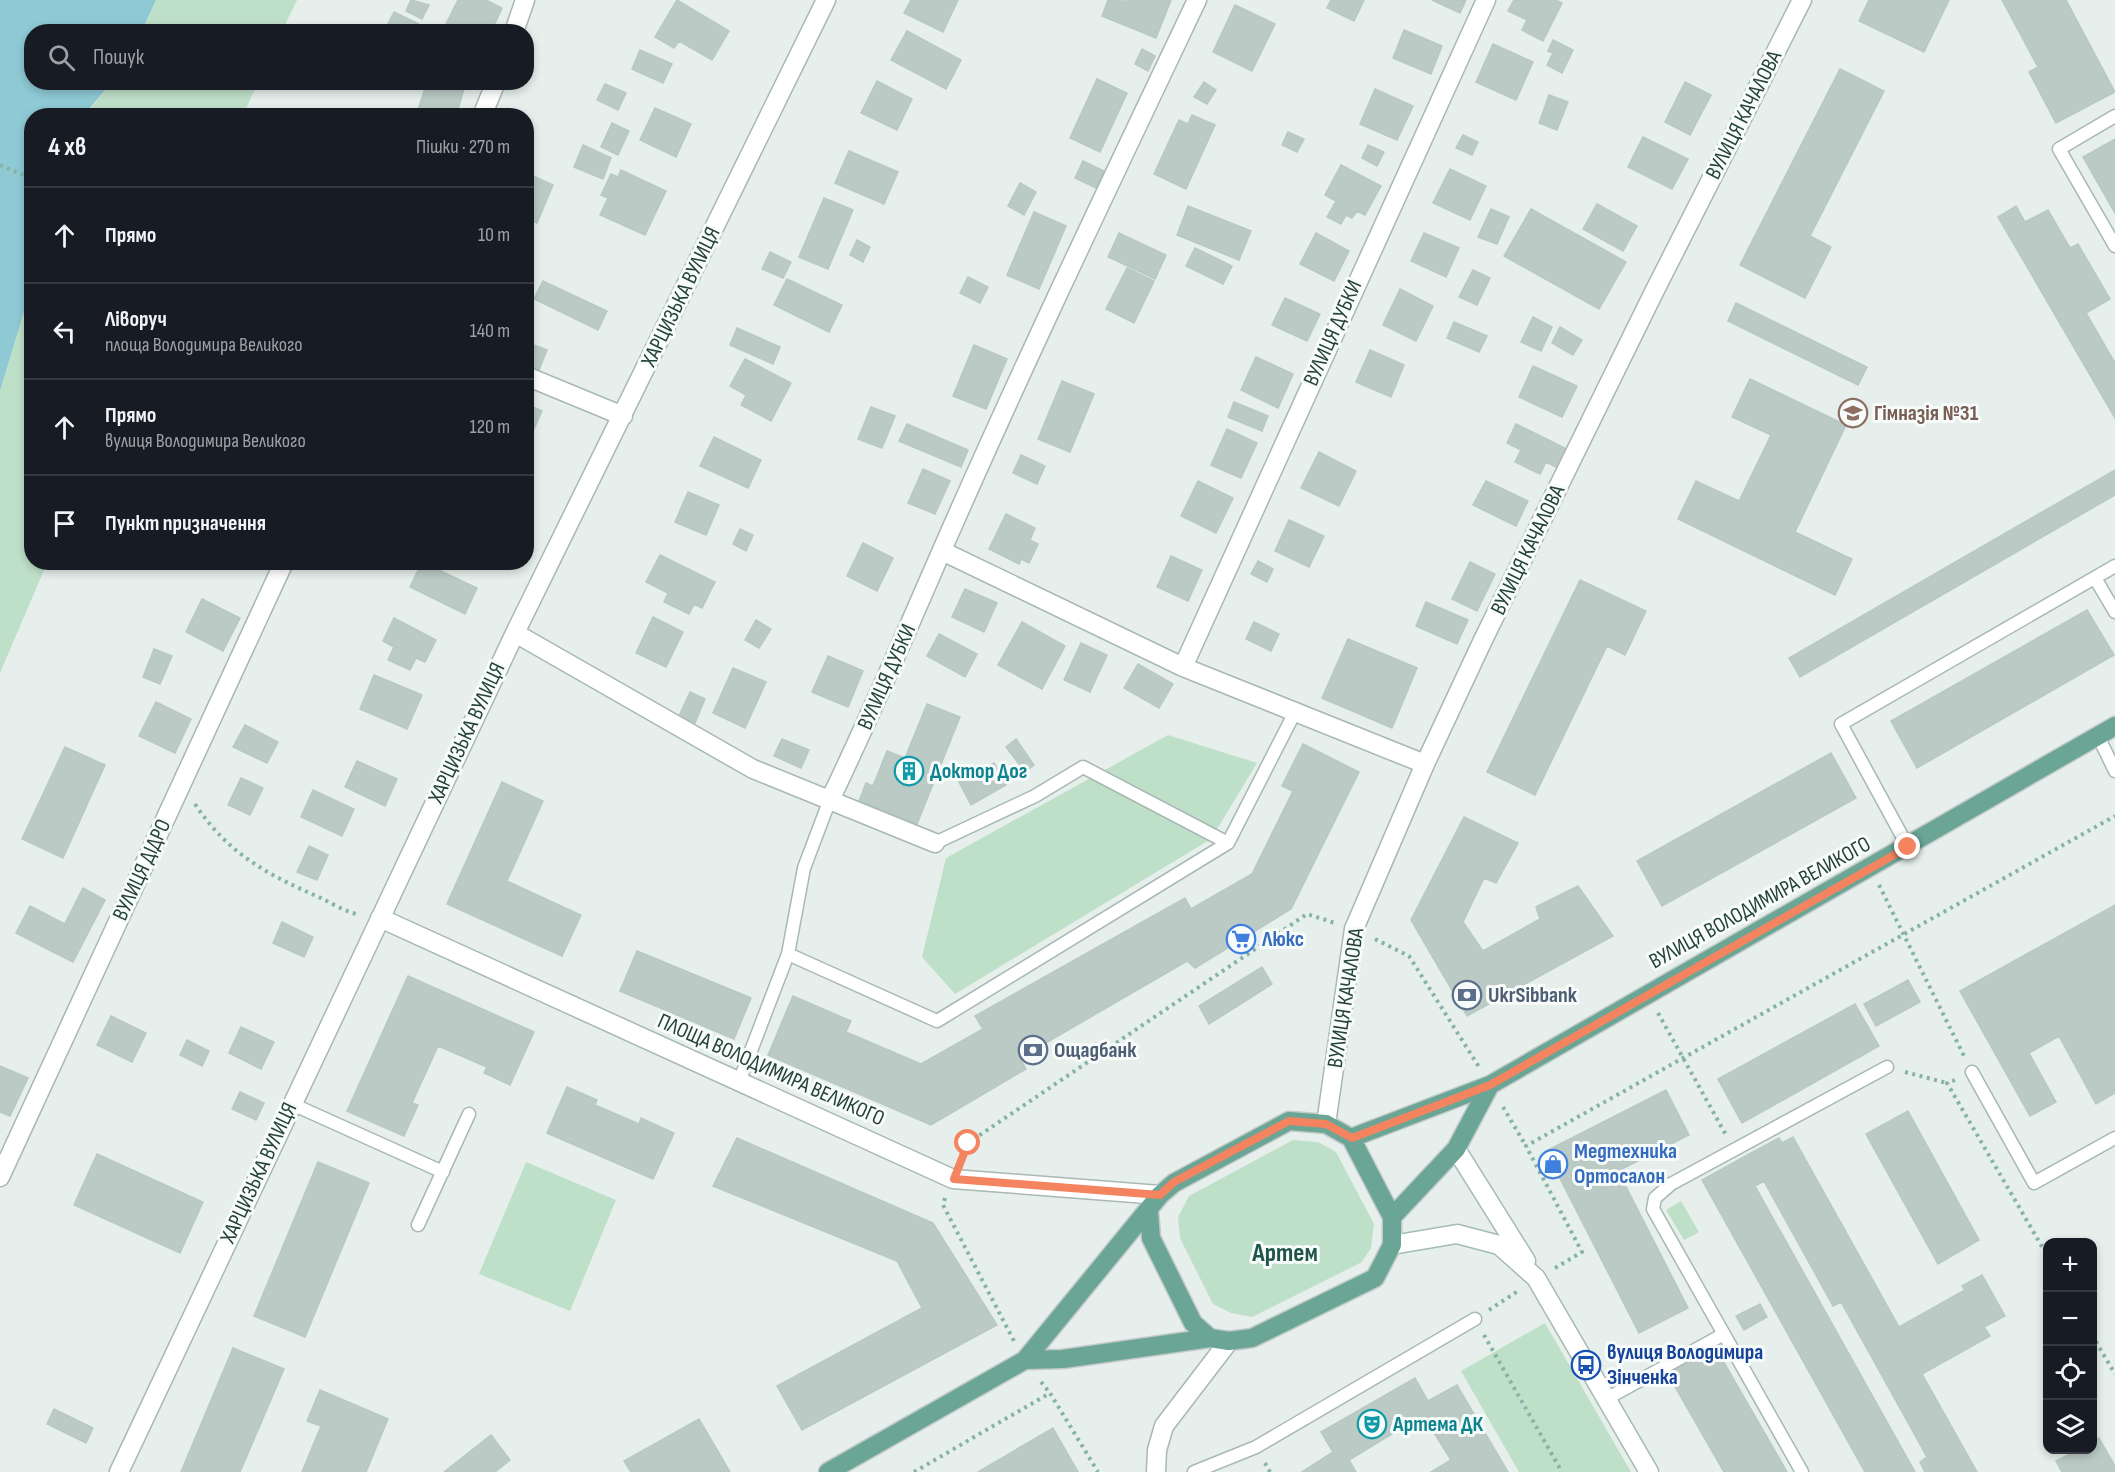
<!DOCTYPE html>
<html lang="uk">
<head>
<meta charset="utf-8">
<style>
  body { margin:0; font-family:"Sofia Sans Condensed",sans-serif; background:#242831; color:#f1f3f6 }
  .controls { position:absolute; right:18px; bottom:18px; display:grid; overflow:hidden; border-radius:12px; box-shadow:0 3px 9px #0003 }
  .controls button { width:54px; height:54px; display:grid; place-items:center; padding:0; border:0; border-bottom:2px solid #363941; background:#171b24; color:#f1f3f6; font:30px sans-serif }
  .stop { position:absolute; width:18px; height:18px; margin:-14px; border:4px solid #f4845f; border-radius:50%; background:#fff }
  .stop.end { background:#f4845f; border-color:#fff; box-shadow:0 2px 6px #0008 }
  .list { margin:0; padding:0; list-style:none }
  h2 { display:flex; justify-content:space-between; align-items:center; height:78px; margin:0; padding:0 24px; font-size:26px }
  h2 small { font-size:20px; font-weight:400; color:#9ea1a6 }
  .list li { display:grid; grid-template-columns:39px 1fr auto; gap:18px; align-items:center; box-sizing:border-box; height:96px; padding:0 24px; border-top:2px solid #363941 }
  .list b { display:block; font-size:22px; white-space:nowrap }
  .list p { margin:0; font-size:20px; white-space:nowrap; color:#9ea1a6 }
  .list em { font-size:20px; font-style:normal; color:#9ea1a6 }
  .icon { flex:none; width:33px; height:33px; fill:none; stroke:currentColor; stroke-width:2; stroke-linecap:round; stroke-linejoin:round }
  .map { position:relative; flex:none; width:2115px; height:1472px; overflow:hidden }
  .search { position:absolute; background:#171b24; box-shadow:0 3px 9px #0003; left:24px; top:24px; width:510px; height:66px; display:flex; align-items:center; gap:15px; box-sizing:border-box; padding:0 21px; border-radius:24px; color:#9ea1a6; font-size:22px }
  .panel { position:absolute; background:#171b24; box-shadow:0 3px 9px #0003; left:24px; top:108px; width:510px; height:462px; border-radius:24px }
  .map>svg:first-child { display:block }
</style>
</head>
<body>
<div class="map">
<svg width="2115" height="1472" viewBox="0 0 2115 1472">
  <rect width="100%" height="100%" fill="#e6efeb"/>
  <path fill="#bfe0c8" d="M156,0H297L282,31L142,32Z
    M111,83H258L243,115L84,116Z
    M31,289L32,562L47,563L0,673V391Z
    M1168,735L1257,763L1211,839L955,994L922,957L946,858Z
    M1293,1140L1318,1142L1336,1152L1374,1224L1371,1248L1362,1262L1252,1317L1231,1313L1213,1304L1180,1238L1178,1217L1189,1196Z
    M526,1162L616,1200L570,1311L479,1274Z
    M1681,1201L1699,1232L1684,1240L1666,1210Z
    M1545,1323L1631,1472H1519L1461,1371Z"/>
  <path fill="#8ec9d4" d="M0,0H156L142,31L32,32V82L111,83L84,115L32,116L31,289L0,391Z"/>
  <path fill="#bbcac4" stroke="#b8c9c2" stroke-width="1.5" d="M411,0L429,5L422,19L406,11Z
    M458,0H486L502,8L491,32L443,30Z
    M677,0L729,31L712,60L679,41L674,48L655,37Z
    M911,0H958L943,32L904,13Z
    M1108,0L1121,1L1171,0L1156,38L1102,16Z
    M1331,0H1364L1354,21L1327,8Z
    M1432,0H1466L1460,13Z
    M1514,0H1556L1562,3L1543,41L1522,30L1527,20L1508,11Z
    M1869,0H1949L1924,52L1859,21Z
    M2002,0H2066L2115,92L2056,123L2029,72L2038,67Z
    M1235,5L1275,24L1252,71L1213,52Z
    M394,12L433,31L384,32Z
    M1404,30L1442,46L1431,74L1393,58Z
    M907,31L961,60L946,89L891,60Z
    M1553,40L1573,50L1562,73L1547,65L1553,53L1548,51Z
    M1493,44L1533,62L1516,100L1476,82Z
    M1142,49L1155,56L1148,71L1135,64Z
    M640,50L672,64L663,83L632,69Z
    M1840,69L1884,91L1810,236L1831,247L1805,298L1740,265Z
    M1097,79L1127,93L1100,152L1070,138Z
    M877,81L912,99L897,130L861,113Z
    M427,82H466L456,116H416Z
    M1204,82L1216,90L1207,104L1194,97Z
    M1685,82L1711,95L1690,135L1665,122Z
    M605,84L626,93L618,110L597,100Z
    M1375,89L1413,106L1397,140L1360,124Z
    M1549,95L1568,102L1557,130L1539,123Z
    M655,108L691,124L676,157L640,140Z
    M1192,115L1215,125L1186,189L1154,174L1179,120L1188,124Z
    M612,123L629,131L618,155L601,147Z
    M1288,132L1304,139L1297,152L1282,145Z
    M1463,135L1478,142L1472,155L1456,148Z
    M1643,137L1688,159L1672,189L1628,167Z
    M2115,139V213L2083,157Z
    M583,145L611,158L603,179L574,167Z
    M1368,145L1384,152L1377,166L1362,158Z
    M849,151L898,172L884,204L835,183Z
    M1083,161L1104,171L1096,188L1075,178Z
    M1341,165L1381,186L1365,215L1357,211L1352,218L1346,215L1341,224L1327,217L1336,201L1325,195Z
    M1450,169L1486,186L1470,220L1433,203Z
    M621,170L666,191L645,235L600,215L608,198L601,195L611,174L618,177Z
    M526,173L553,185L537,223L526,218Z
    M1020,183L1036,192L1024,215L1008,206Z
    M824,198L853,210L828,269L799,257Z
    M1597,204L1637,226L1623,251L1583,229Z
    M1188,206L1251,231L1239,260L1177,235Z
    M2016,206L2025,222L2048,210L2070,248L2078,244L2110,299L2086,313L2115,363V418L1998,217Z
    M1491,209L1509,217L1497,244L1478,237Z
    M1531,209L1626,262L1599,309L1504,256Z
    M1034,212L1066,226L1039,289L1007,275Z
    M1119,233L1166,255L1155,279L1108,257Z
    M1316,233L1349,251L1334,281L1300,264Z
    M1424,233L1459,248L1446,277L1411,261Z
    M857,240L870,247L863,262L850,255Z
    M1195,248L1232,266L1223,284L1186,266Z
    M770,252L791,262L783,278L762,269Z
    M1127,268L1154,281L1134,323L1106,309Z
    M1473,270L1490,278L1477,305L1459,297Z
    M968,277L988,287L980,303L960,293Z
    M787,279L842,305L829,332L774,305Z
    M543,281L607,311L598,330L534,299Z
    M1400,289L1433,306L1416,341L1383,325Z
    M1285,298L1320,314L1307,341L1272,325Z
    M1736,303L1867,367L1858,385L1728,321Z
    M1533,317L1552,327L1541,351L1521,342Z
    M1454,322L1487,336L1479,352L1447,338Z
    M1560,327L1582,340L1573,355L1552,343Z
    M737,328L780,347L773,364L730,345Z
    M526,342L547,350L539,370L526,365Z
    M974,345L1007,359L986,409L953,396Z
    M1370,350L1404,365L1391,397L1356,382Z
    M1256,357L1293,374L1278,408L1241,390Z
    M745,359L791,383L771,421L741,405L746,395L730,386Z
    M1533,366L1577,386L1562,417L1519,397Z
    M1750,379L1846,425L1795,532L1852,559L1835,595L1678,519L1696,481L1739,501L1771,435L1732,417Z
    M1062,381L1094,394L1070,452L1038,439Z
    M1234,402L1268,416L1262,431L1228,417Z
    M526,404L542,411L529,440L526,438Z
    M871,407L895,416L882,448L858,439Z
    M907,424L968,450L961,467L899,441Z
    M1516,424L1573,452L1564,471L1546,462L1540,474L1515,462L1521,450L1507,443Z
    M1227,429L1257,443L1241,478L1211,465Z
    M714,437L761,460L748,488L700,466Z
    M1319,452L1356,471L1339,506L1301,488Z
    M1021,455L1045,466L1037,484L1013,473Z
    M923,469L950,481L935,514L908,503Z
    M2115,470V495L1800,677L1789,658Z
    M1198,481L1233,498L1216,533L1181,516Z
    M1486,481L1528,501L1516,526L1473,505Z
    M688,492L719,505L706,535L675,522Z
    M1006,514L1035,528L1030,540L1038,544L1029,563L1021,559L1019,564L989,549Z
    M1289,520L1324,536L1309,567L1275,551Z
    M740,529L753,535L746,551L733,544Z
    M863,543L893,558L877,591L847,576Z
    M660,555L715,582L702,608L694,604L689,614L664,602L668,593L646,582Z
    M1171,556L1202,570L1188,601L1157,587Z
    M1258,561L1273,569L1267,582L1251,574Z
    M422,562L477,588L465,614L410,587Z
    M1470,562L1495,574L1477,611L1452,599Z
    M1580,580L1646,611L1625,655L1607,646L1535,795L1487,772Z
    M965,589L997,603L984,632L952,617Z
    M202,599L240,618L223,651L186,632Z
    M1426,602L1468,620L1457,644L1416,626Z
    M2087,610L2114,655L1917,768L1891,721Z
    M653,617L683,632L666,667L636,653Z
    M394,618L436,640L425,662L416,658L410,670L388,660L394,647L383,641Z
    M756,620L771,629L759,648L745,640Z
    M1022,622L1065,646L1042,689L998,665Z
    M1254,622L1279,634L1271,651L1246,639Z
    M939,634L977,654L965,677L927,656Z
    M1348,639L1417,668L1392,728L1322,698Z
    M1081,643L1107,655L1090,692L1064,680Z
    M154,649L172,656L160,684L143,677Z
    M828,656L863,671L848,707L812,692Z
    M1138,664L1173,684L1159,708L1124,688Z
    M733,668L766,682L745,728L713,713Z
    M374,675L422,695L407,729L360,709Z
    M690,692L705,699L695,723L679,716Z
    M156,702L191,719L175,753L139,736Z
    M927,704L960,717L917,824L859,801L866,783L873,786L887,751L905,758Z
    M245,725L278,742L267,763L233,747Z
    M782,739L809,750L801,768L774,756Z
    M1016,739L1034,765L1025,772L1006,747Z
    M1303,744L1359,772L1291,909L1195,968L1187,961L1020,1058L1026,1069L931,1125L768,1055L793,996L851,1021L846,1032L921,1064L983,1029L975,1016L1185,898L1191,909L1252,874L1293,791L1282,786Z
    M65,747L105,765L63,858L22,839Z
    M1831,753L1856,798L1662,906L1637,861Z
    M357,761L397,779L385,806L345,787Z
    M994,763L1006,785L971,805L959,782Z
    M241,778L263,788L250,815L228,805Z
    M502,782L543,801L507,881L581,915L562,956L447,904Z
    M313,790L354,809L342,836L301,817Z
    M1464,817L1518,843L1496,883L1484,878L1463,922L1483,951L1540,919L1536,907L1578,886L1613,936L1467,1016L1411,920Z
    M309,846L328,855L317,880L297,872Z
    M83,888L105,900L73,962L51,951Z
    M2115,905V1093L2096,1104L2059,1036L2029,1053L2056,1102L2030,1116L1960,991Z
    M30,906L65,924L51,951L16,933Z
    M282,922L313,937L304,957L273,943Z
    M637,951L751,998L734,1039L620,991Z
    M1262,967L1272,984L1209,1024L1199,1006Z
    M408,976L534,1032L510,1085L484,1073L487,1067L438,1046L412,1103L418,1105L404,1136L347,1111Z
    M1908,980L1920,1002L1876,1026L1864,1004Z
    M1855,1004L1879,1046L1742,1123L1718,1079Z
    M111,1016L146,1033L132,1062L97,1045Z
    M241,1027L274,1042L261,1069L229,1053Z
    M187,1040L209,1051L202,1066L180,1055Z
    M0,1066L28,1078L10,1116L0,1112Z
    M567,1087L597,1100L595,1105L639,1124L641,1118L674,1133L653,1179L547,1133Z
    M1666,1090L1689,1135L1618,1171L1688,1308L1639,1333L1546,1151Z
    M240,1092L264,1103L256,1120L232,1109Z
    M1908,1111L1979,1240L1938,1264L1866,1134Z
    M1793,1137L1899,1327L1965,1290L1962,1286L1982,1275L2005,1316L1984,1327L1990,1336L1922,1374L1977,1472H1925L1920,1462L1927,1457L1841,1302L1833,1306L1749,1154L1779,1138L1782,1143Z
    M737,1138L933,1223L997,1325L802,1430L777,1386L922,1308L897,1261L713,1186Z
    M97,1154L203,1202L180,1253L74,1205Z
    M1749,1154L1764,1181L1755,1186L1915,1472H1865L1702,1180Z
    M318,1162L369,1183L305,1337L254,1316Z
    M1760,1304L1767,1317L1744,1330L1736,1316Z
    M1714,1345L1787,1472H1724L1666,1371Z
    M233,1348L284,1369L240,1472H181Z
    M1415,1378L1428,1401L1457,1385L1508,1472H1431L1451,1460L1423,1415L1349,1460L1356,1472H1302L1333,1452L1321,1432Z
    M320,1390L388,1419L366,1472H302L321,1426L307,1421Z
    M54,1409L93,1428L86,1443L47,1424Z
    M699,1419L730,1472H631L624,1461Z
    M1053,1428L1078,1472H978Z
    M491,1435L510,1460L495,1472H444Z
    M2099,1438L2115,1466V1472H2062L2056,1461L2078,1450H2092V1441Z"/>
  <g fill="none" stroke-linecap="round" stroke-linejoin="round">
    <g stroke="#a8b8b2" stroke-width="15">
      <path id="lane" d="M2115,116L2059,149L2115,246
        M2095,578L2115,612
        M2098,736L2115,771
        M935,843L1035,796L1083,767L1228,843L1295,712
        M1908,847L1841,724L2115,566
        M788,954L937,1021L1228,843
        M1972,1072L2034,1183L2115,1138
        M739,1082L788,954L804,868L829,802
        M292,1104L443,1172
        M418,1225L469,1114
        M1606,1399L1724,1334
        M1194,1472L1256,1447L1475,1319
        M1802,1472L1653,1209L1655,1198L1671,1184L1887,1067"/>
    </g>
    <g stroke="#a8b8b2" stroke-width="21">
      <path id="street" d="M514,32L525,0
        M482,116L496,82
        M526,376L623,416
        M942,551L1183,667L1425,764
        M515,633L753,769L935,843
        M1183,667L1486,0
        M829,802C869,719 905,635 942,550C1023,365 1110,183 1197,0
        M380,918L953,1179L1160,1195
        M1326,1124L1354,929L1425,764L1483,640L1653,294L1802,0
        M0,1177L284,562
        M119,1472L515,633L826,0
        M1156,1472L1157,1450L1164,1426L1229,1341"/>
    </g>
    <g stroke="#a4bbb3" stroke-width="21">
      <path id="secondary" d="M1456,1149L1526,1261
        M1392,1245L1457,1234L1499,1245L1536,1278L1649,1472"/>
    </g>
    <g stroke="#c2cac8" stroke-width="21">
      <path id="primary" d="M1351,1138L1490,1085L2115,726
        M1392,1217L1456,1149L1490,1085
        M1025,1360L1063,1359L1210,1338
        M828,1472L1025,1360L1160,1195L1174,1183L1289,1121L1326,1124L1351,1138L1392,1217V1245L1375,1278L1252,1338L1229,1341L1210,1338L1193,1323L1151,1238L1149,1212"/>
    </g>
    <path stroke="#86b3a5" stroke-width="4" stroke-dasharray="3 4.5" stroke-linecap="butt" d="M0,165L32,179
      M195,804C228,854 268,875 321,898C333,904 346,912 360,915
      M1879,885L1964,1056
      M1375,939L1409,956L1479,1067
      M1658,1013L1726,1135
      M1905,1072L1947,1083
      M1955,1080L1947,1083L2048,1257
      M1503,1107L1526,1146
      M962,1158L968,1143L1307,914L1335,923
      M945,1198L943,1205L1014,1341
      M1555,1268L1582,1252L1526,1146L2115,816
      M1489,1310L1518,1291
      M1484,1335L1562,1472
      M2092,1335L2115,1374
      M1041,1382L1050,1393
      M1265,1463L1270,1472
      M914,1472L1050,1393L1098,1472"/>
    <use href="#lane" stroke="#fff" stroke-width="12"/>
    <use href="#street" stroke="#fff" stroke-width="18"/>
    <use href="#secondary" stroke="#fff" stroke-width="18"/>
    <use href="#primary" stroke="#6aa596" stroke-width="18"/>
  </g>
  <g fill="none" stroke-linecap="round" stroke-linejoin="round">
    <path stroke="#f4845f" stroke-width="8" d="M968,1143L954,1179L1160,1195L1174,1182L1289,1121L1326,1124L1352,1138L1490,1085L1908,847"/>
  </g>
  <defs>
    <g id="school-ring" transform="scale(1.5)"><circle r="9.5" fill="#f7fbf9" stroke="#8d6e63" stroke-width="1.5"/><path d="M0-5L7-2L0 1L-7-2ZM-4 1L0 2.5L4 1V4Q0 6-4 4Z" fill="#8d6e63"/></g>
    <g id="building-ring" transform="scale(1.5)"><circle r="9.5" fill="#f7fbf9" stroke="#0f9aa8" stroke-width="1.5"/><path d="M-4-6H4V6H1V3H-1V6H-4ZM-2.5-4.3h1.7v1.8h-1.7ZM.8-4.3h1.7v1.8H.8ZM-2.5-1h1.7V.8h-1.7ZM.8-1h1.7V.8H.8Z" fill="#0f9aa8"/></g>
    <g id="supermarket-ring" transform="scale(1.5)"><circle r="9.5" fill="#f7fbf9" stroke="#3f7fe0" stroke-width="1.5"/><path d="M-6-5.5h2.5l.6 2H6L4.5 2H-2.5L-4.4-4H-6ZM-1.5 3.2a1.3 1.3 0 1 0 .1 0ZM3 3.2a1.3 1.3 0 1 0 .1 0Z" fill="#3f7fe0"/></g>
    <g id="bank-ring" transform="scale(1.5)"><circle r="9.5" fill="#f7fbf9" stroke="#5c6f8a" stroke-width="1.5"/><path d="M-6-4H6V4H-6ZM0-2.3a2.3 2.3 0 1 0 0 4.6a2.3 2.3 0 1 0 0-4.6Z" fill="#5c6f8a"/></g>
    <g id="shop-ring" transform="scale(1.5)"><circle r="9.5" fill="#f7fbf9" stroke="#3f7fe0" stroke-width="1.5"/><path d="M-5-2.5h2.3a2.7 3.5 0 0 1 5.4 0H5L5.5 6h-11ZM-1.5-2.5h3a1.5 2.3 0 0 0-3 0Z" fill="#3f7fe0"/></g>
    <g id="bus-ring" transform="scale(1.5)"><circle r="9.5" fill="#f7fbf9" stroke="#1a4fb4" stroke-width="1.5"/><path d="M-5-6H5V4H4V6H2V4H-2V6H-4V4H-5ZM-3.5-4V0h7V-4ZM-3.5 1.2v1.5H-2V1.2ZM2 1.2v1.5H3.5V1.2Z" fill="#1a4fb4"/></g>
    <g id="theatre-ring" transform="scale(1.5)"><circle r="9.5" fill="#f7fbf9" stroke="#0f9aa8" stroke-width="1.5"/><path d="M-5-5.5Q0-4 5-5.5V0Q5 5 0 6Q-5 5-5 0ZM-3.3-2.5H-1v1.5H-3.3ZM1-2.5H3.3v1.5H1ZM-2.8 1Q0 5.5 2.8 1Z" fill="#0f9aa8"/></g>
  </defs>
  <g fill-rule="evenodd">
    <use href="#school-ring" x="1853" y="413"/>
    <use href="#building-ring" x="909" y="771"/>
    <use href="#supermarket-ring" x="1241" y="939"/>
    <use href="#bank-ring" x="1467" y="995"/>
    <use href="#bank-ring" x="1033" y="1050"/>
    <use href="#shop-ring" x="1553" y="1164"/>
    <use href="#bus-ring" x="1586" y="1365"/>
    <use href="#theatre-ring" x="1372" y="1424"/>
  </g>
  <g text-anchor="middle" dominant-baseline="central" stroke-width="6" stroke-linejoin="round" paint-order="stroke">
    <g font-size="22" fill="#24423a" stroke="#f7fbf9">
      <text transform="translate(1744 115) rotate(-63)">ВУЛИЦЯ КАЧАЛОВА</text>
      <text transform="translate(681 297) rotate(-64)">ХАРЦИЗЬКА ВУЛИЦЯ</text>
      <text transform="translate(1333 333) rotate(-66)">ВУЛИЦЯ ДУБКИ</text>
      <text transform="translate(1528 550) rotate(-64)">ВУЛИЦЯ КАЧАЛОВА</text>
      <text transform="translate(887 677) rotate(-66)">ВУЛИЦЯ ДУБКИ</text>
      <text transform="translate(467 733) rotate(-65)">ХАРЦИЗЬКА ВУЛИЦЯ</text>
      <text transform="translate(142 870) rotate(-65)">ВУЛИЦЯ ДІДРО</text>
      <text transform="translate(1760 903) rotate(-29)">ВУЛИЦЯ ВОЛОДИМИРА ВЕЛИКОГО</text>
      <text transform="translate(1346 998) rotate(-81)">ВУЛИЦЯ КАЧАЛОВА</text>
      <text transform="translate(771 1070) rotate(24)">ПЛОЩА ВОЛОДИМИРА ВЕЛИКОГО</text>
      <text transform="translate(259 1173) rotate(-65)">ХАРЦИЗЬКА ВУЛИЦЯ</text>
    </g>
    <g font-size="22" font-weight="bold" fill="#785e54" stroke="#f7fbf9" text-anchor="start">
      <text x="1874" y="413">Гімназія №31</text>
    </g>
    <g font-size="22" font-weight="bold" fill="#0d838f" stroke="#f7fbf9" text-anchor="start">
      <text x="930" y="771">Доктор Дог</text>
      <text x="1393" y="1424">Артема ДК</text>
    </g>
    <g font-size="22" font-weight="bold" fill="#366cbe" stroke="#f7fbf9" text-anchor="start">
      <text x="1262" y="939">Люкс</text>
      <text x="1574" y="1151">Медтехника<tspan x="1574" dy="25">Ортосалон</tspan></text>
    </g>
    <g font-size="22" font-weight="bold" fill="#4e5e75" stroke="#f7fbf9" text-anchor="start">
      <text x="1488" y="995">UkrSibbank</text>
      <text x="1054" y="1050">Ощадбанк</text>
    </g>
    <g font-size="22" font-weight="bold" fill="#164399" stroke="#f7fbf9" text-anchor="start">
      <text x="1607" y="1352">вулиця Володимира<tspan x="1607" dy="25">Зінченка</tspan></text>
    </g>
    <g font-size="26" font-weight="bold" fill="#1f5548" stroke="#f7fbf9">
      <text x="1285" y="1253">Артем</text>
    </g>
  </g>
</svg>
<div class="controls">
<button>+</button>
<button>−</button>
<button><svg class="icon" aria-label="locate" viewBox="0 0 24 24"><circle cx="12" cy="12" r="6"/><path d="M12 2v4M12 18v4M2 12h4M18 12h4"/></svg></button>
<button><svg class="icon" aria-label="layers" viewBox="0 0 24 24"><path d="M12 4l9 5-9 5-9-5zM3 14l9 5 9-5"/></svg></button>
</div>
<div class="stop" style="left:968px;top:1143px"></div>
<div class="stop end" style="left:1908px;top:847px"></div>
<div class="search"><svg class="icon" aria-label="search" viewBox="0 0 24 24"><circle cx="10" cy="10" r="6"/><path d="M15 15l6 6"/></svg>Пошук</div>
<section class="panel">
<h2>4 хв<small>Пішки · 270 m</small></h2>
<ul class="list">
<li><svg class="icon" aria-label="ahead" viewBox="0 0 24 24"><path d="M12 20V5M6 11l6-6 6 6"/></svg><div><b>Прямо</b></div><em>10 m</em></li>
<li><svg class="icon" aria-label="left" viewBox="0 0 24 24"><path d="M17 20v-9H6M10 6l-5 5 5 5"/></svg><div><b>Ліворуч</b><p>площа Володимира Великого</p></div><em>140 m</em></li>
<li><svg class="icon" aria-label="ahead" viewBox="0 0 24 24"><path d="M12 20V5M6 11l6-6 6 6"/></svg><div><b>Прямо</b><p>вулиця Володимира Великого</p></div><em>120 m</em></li>
<li><svg class="icon" aria-label="arrive" viewBox="0 0 24 24"><path d="M6 21V4h12l-3 4 3 4H6"/></svg><div><b>Пункт призначення</b></div></li>
</ul>
</section>
</div>
</body>
</html>
